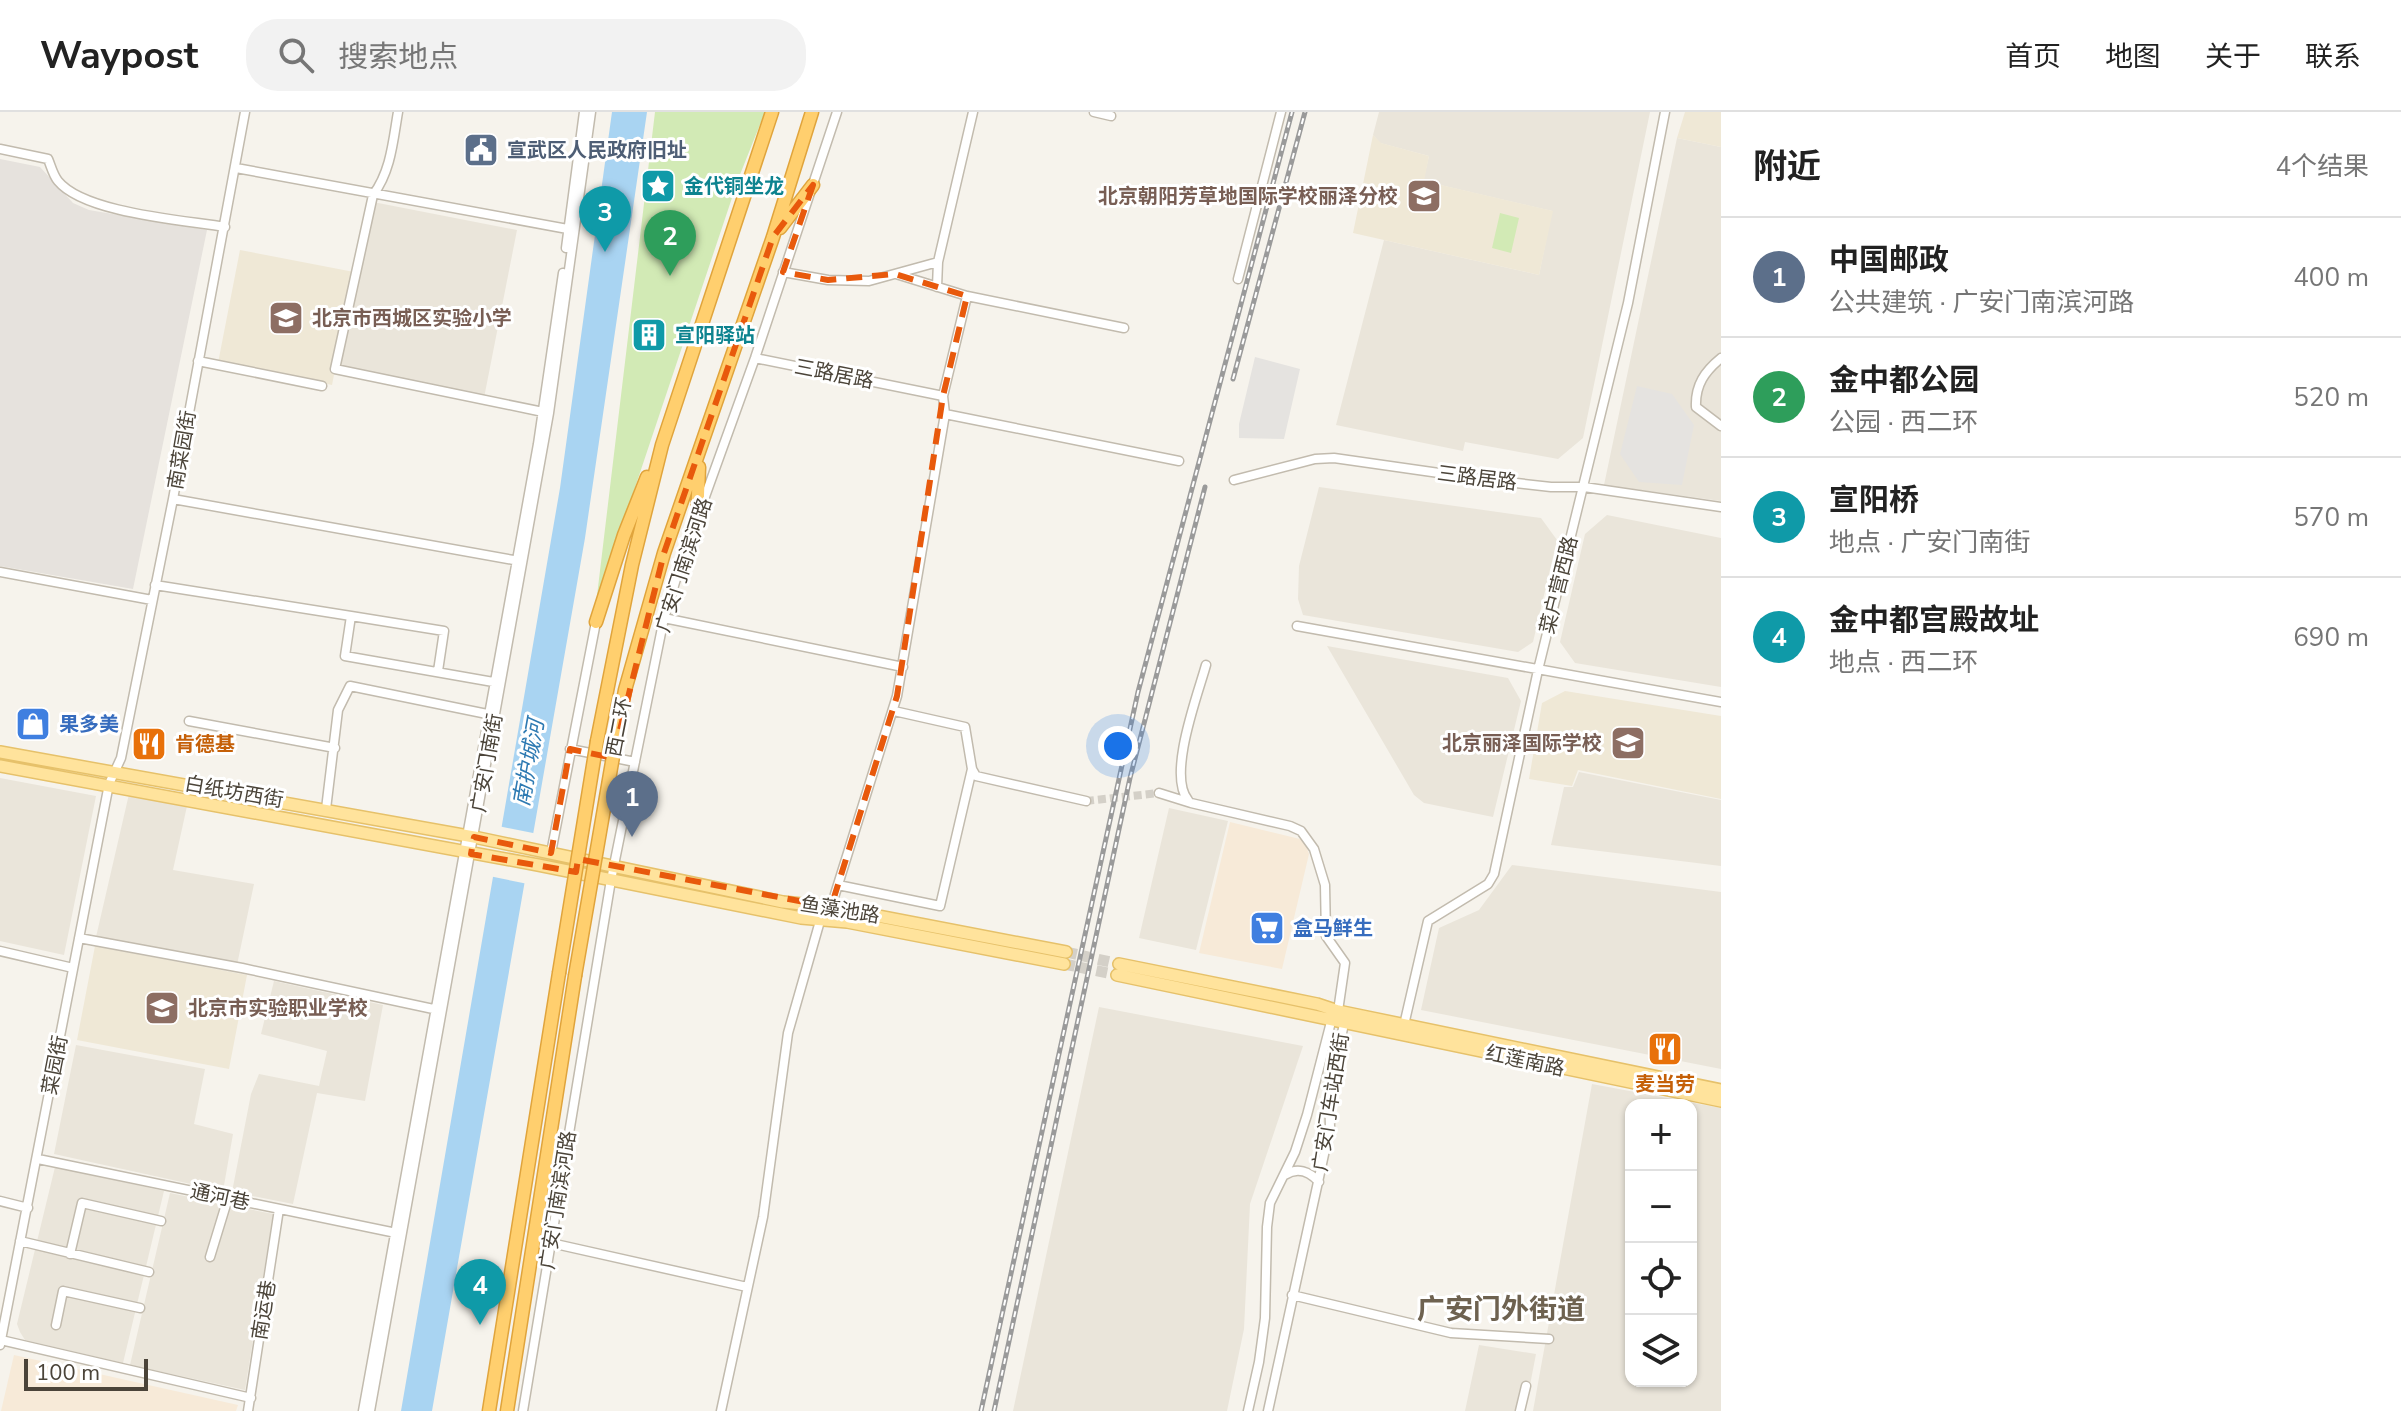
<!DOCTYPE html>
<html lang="zh">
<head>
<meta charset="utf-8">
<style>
  body { margin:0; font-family:"Nunito Sans","Noto Sans SC",sans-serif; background:#f2f2f2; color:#222 }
  .controls { position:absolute; right:24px; bottom:24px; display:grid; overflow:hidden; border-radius:16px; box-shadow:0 2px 6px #0004 }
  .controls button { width:72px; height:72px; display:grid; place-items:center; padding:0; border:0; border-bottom:2px solid #e0e0e0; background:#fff; color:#222; font:40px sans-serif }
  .scale { position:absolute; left:24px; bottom:20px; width:124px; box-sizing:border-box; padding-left:8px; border:4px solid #4b4439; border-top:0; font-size:22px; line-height:28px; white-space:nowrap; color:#4b4439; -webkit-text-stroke:6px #fff; paint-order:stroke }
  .you { position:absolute; left:1118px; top:634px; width:28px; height:28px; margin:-20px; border:6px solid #fff; border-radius:50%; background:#1a73e8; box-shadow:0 0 0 12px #1a73e833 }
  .badge { display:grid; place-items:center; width:52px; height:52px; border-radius:50%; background:#fc3f1d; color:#fff; font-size:26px; font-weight:700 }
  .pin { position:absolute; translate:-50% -66px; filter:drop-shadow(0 2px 4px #0008) }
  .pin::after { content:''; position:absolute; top:42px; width:28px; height:24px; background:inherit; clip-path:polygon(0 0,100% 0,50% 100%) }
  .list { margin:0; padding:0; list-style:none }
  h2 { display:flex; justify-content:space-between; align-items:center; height:104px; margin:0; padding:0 32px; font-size:34px }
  h2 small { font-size:26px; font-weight:400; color:#767676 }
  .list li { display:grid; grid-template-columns:52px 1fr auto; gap:24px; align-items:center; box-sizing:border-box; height:120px; padding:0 32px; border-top:2px solid #e0e0e0 }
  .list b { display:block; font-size:30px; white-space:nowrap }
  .list p { margin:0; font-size:26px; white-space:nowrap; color:#767676 }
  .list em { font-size:26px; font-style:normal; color:#767676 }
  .icon { flex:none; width:44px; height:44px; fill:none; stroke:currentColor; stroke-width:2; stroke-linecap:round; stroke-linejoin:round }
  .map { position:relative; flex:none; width:1721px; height:1299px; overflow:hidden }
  header { display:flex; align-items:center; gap:48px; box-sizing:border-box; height:112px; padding:0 40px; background:#fff; border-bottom:2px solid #e0e0e0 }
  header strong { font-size:38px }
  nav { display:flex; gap:44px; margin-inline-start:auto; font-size:28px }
  .search { width:560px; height:72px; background:#f2f2f2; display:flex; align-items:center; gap:20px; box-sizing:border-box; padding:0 28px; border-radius:32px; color:#767676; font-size:30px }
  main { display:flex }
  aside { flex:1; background:#fff }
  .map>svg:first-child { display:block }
</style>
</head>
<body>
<header>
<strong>Waypost</strong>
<div class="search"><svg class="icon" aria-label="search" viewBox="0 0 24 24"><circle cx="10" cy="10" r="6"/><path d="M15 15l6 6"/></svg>搜索地点</div>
<nav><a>首页</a><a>地图</a><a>关于</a><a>联系</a></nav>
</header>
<main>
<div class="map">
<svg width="1721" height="1299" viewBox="0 0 1721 1299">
  <rect width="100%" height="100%" fill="#f6f3ec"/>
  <path fill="#eae5da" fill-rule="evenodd" d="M1379,0H1650L1583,326L1558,347L1465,330L1463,339L1336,313L1384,128L1539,163L1552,99L1423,69L1429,44L1380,31L1373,23Z
    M1677,26L1721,35V389L1604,373Z
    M373,90L517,118L483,291L339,263Z
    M1319,375L1541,406L1557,428L1533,530L1518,540L1303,503L1298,487L1299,454Z
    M1607,403L1721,426V575L1575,551L1560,530L1585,422Z
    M1327,534L1508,566L1521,589L1493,705L1424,691L1414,683Z
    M1579,660L1721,688V754L1551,733L1564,675H1573Z
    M0,666L96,684L64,843L0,829Z
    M129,682L187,694L173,758L254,772L237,853L96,825Z
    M1169,696L1228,709L1196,838L1139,826Z
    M1512,753L1721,780V957L1421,898L1439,816L1479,798Z
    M274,869L383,893L365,989L317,981L293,1092L232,1080L251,982L259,962L319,974L327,939L261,922Z
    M1099,895L1303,934L1250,1092L1244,1217L1227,1299H1013Z
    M76,933L205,957L194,1012L233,1022L223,1079L54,1042Z
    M1592,972L1721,996V1299H1533ZM1631,993H1691V1269H1631Z
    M55,1055L164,1079L123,1251L25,1228L20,1220L17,1212Z
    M170,1081L273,1102L245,1278L130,1253Z
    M1479,1233L1536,1242L1525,1299H1465Z"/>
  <path fill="#f7ead8" d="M1230,710L1304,728L1309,742L1282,857L1199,841Z
    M14,1243L238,1293L236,1299H1Z"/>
  <path fill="#e6e2dd" d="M0,47L40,55L73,91L89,98L207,118L133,477L0,454Z"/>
  <path fill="#efe8d6" d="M1685,0H1721V35L1677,26Z
    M1373,23L1381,31L1429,44L1424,69L1553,99L1539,163L1353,121Z
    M240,138L354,160L332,273L218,251Z
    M1565,579L1721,604V687L1578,658L1572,674L1529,667L1542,591Z
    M95,834L247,863L229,957L77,928Z"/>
  <path fill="#d2eab5" d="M655,0H765L739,65L596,492Z
    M1500,101L1519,106L1511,141L1492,136Z"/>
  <path fill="#e5e3e0" d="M1255,245L1300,257L1284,327L1239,326V312Z
    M1637,274L1672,282L1694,313L1682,373L1639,370L1620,342Z"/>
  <path fill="#a9d4f2" d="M612,0H647L585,426L432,1299H401L560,376Z"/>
  <path fill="#f6f3ec" d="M498,714L538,722L528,772L489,764Z"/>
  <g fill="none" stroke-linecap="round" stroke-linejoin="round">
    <path stroke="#d4d0c8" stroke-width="8" stroke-dasharray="8 4" stroke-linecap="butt" d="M1086,689L1159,681"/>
    <path stroke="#d4d0c8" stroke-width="11" stroke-dasharray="11 5.5" stroke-linecap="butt" d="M1066,840L1119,852
      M1064,852L1117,863"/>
    <g stroke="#c2bbae" stroke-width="11">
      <path id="minor" d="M398,0C393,29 391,59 373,83L335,257L548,301
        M1094,0L1111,4
        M0,37L48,47C51,54 53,63 58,69C84,101 183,108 225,115
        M236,56L573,118
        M566,136L584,0
        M783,160L828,168L869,169L938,150L973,0
        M896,162L967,184L1124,216
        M1238,167L1281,0
        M937,175L938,150
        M755,246L943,284L945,302L1179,349
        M1721,246C1705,259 1695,273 1696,295L1721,314
        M198,249L322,274
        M943,284L967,184
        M1234,368L1315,347L1334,346L1481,367L1551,375H1584L1721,395
        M173,387L519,449
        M0,460L152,488
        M155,473L351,504L345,544L499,571
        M351,504L444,519L438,559
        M664,506L903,555
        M1297,514L1721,590
        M894,599L965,615L972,657L976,664L1086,689
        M189,609L335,636
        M570,637L635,650
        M1159,681L1191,691L1290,714L1301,719L1314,737L1325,773L1326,824L1345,851L1338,899
        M1188,688C1167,663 1198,582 1206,553
        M326,697L338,598L350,574L492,603
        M551,741L596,510
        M838,773L940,794L972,657
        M831,795L897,584L945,302
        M79,826L242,856L438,898
        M0,839L73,856
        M1404,913L1428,809L1488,772L1494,762L1538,558L1628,191L1665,0
        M38,1047L401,1122
        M1285,1063C1297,1055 1309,1059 1319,1070
        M0,1089L28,1096
        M20,1129L149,1160
        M551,1131L747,1175
        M70,1142L82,1091L161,1109
        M210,1145L228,1086
        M1292,1183L1451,1221L1549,1227
        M56,1213L63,1179L140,1196
        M1,1228L251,1286
        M0,1233L109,672L121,646L173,387L245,0
        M248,1299L279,1097
        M363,1299L538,332L563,161
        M370,1299L549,301L591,0
        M523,1299L611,768L664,506L680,454L755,246L837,0
        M721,1299L763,1105L788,921L820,809
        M1248,1299L1259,1250L1265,1206L1267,1115L1270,1091L1295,1040L1307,1003L1332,906
        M1268,1299L1330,1015L1329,980L1344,912L1342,908
        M1520,1299L1526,1274"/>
    </g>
    <g stroke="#e6c16a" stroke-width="14">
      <path id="major" d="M0,640L474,725L783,790L831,795L1066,840
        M0,654L538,753L801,806L847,810L1064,852
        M1119,852L1317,892L1338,899L1721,978
        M1117,863L1721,989"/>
    </g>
    <g stroke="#e0a43c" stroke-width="15">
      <path id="highway" d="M780,116L813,73
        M697,411L699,355
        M596,510L624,423L647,365
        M597,629L632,453L662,333L772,0
        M615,633L625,578L664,441L773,125L812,0
        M489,1299L559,861
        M507,1299L575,864"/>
    </g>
    <use href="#minor" stroke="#fff" stroke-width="8"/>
    <use href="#major" stroke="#ffe39c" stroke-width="11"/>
    <use href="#highway" stroke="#ffcf6e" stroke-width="12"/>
    <g stroke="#9a9a9a" stroke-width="5">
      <path id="rail" d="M1233,267L1305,0
        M981,1299L1138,580L1292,0
        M994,1299L1130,666L1205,375"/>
    </g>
    <use href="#rail" stroke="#fff" stroke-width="2" stroke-dasharray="6" stroke-linecap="butt"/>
    <g stroke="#e0a43c" stroke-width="15" stroke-linecap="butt">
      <path id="highway-bridge" d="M559,861L597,629
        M575,864L615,633"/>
    </g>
    <use href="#highway-bridge" stroke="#ffcf6e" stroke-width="12"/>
  </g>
  <path fill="none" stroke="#e8590c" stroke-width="6" stroke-dasharray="16 10" stroke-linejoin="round" d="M813,73L783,160L828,168L895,162L967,184L943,284L897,584L831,795L578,747L576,760L471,742L474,725L551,741L570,637L613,646L664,441L773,125Z"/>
  <defs>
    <g id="civic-square" transform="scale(1.8)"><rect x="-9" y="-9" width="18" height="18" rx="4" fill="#5c6f8a" stroke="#fff"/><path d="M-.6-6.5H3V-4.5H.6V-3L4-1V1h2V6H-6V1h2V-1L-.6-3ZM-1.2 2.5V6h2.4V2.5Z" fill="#fff"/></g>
    <g id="sight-square" transform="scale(1.8)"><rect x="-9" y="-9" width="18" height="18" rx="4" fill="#0f9aa8" stroke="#fff"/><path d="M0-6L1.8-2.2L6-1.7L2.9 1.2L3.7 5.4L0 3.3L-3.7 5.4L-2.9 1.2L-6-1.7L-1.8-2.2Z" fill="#fff"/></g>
    <g id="school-square" transform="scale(1.8)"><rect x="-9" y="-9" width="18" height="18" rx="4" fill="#8d6e63" stroke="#fff"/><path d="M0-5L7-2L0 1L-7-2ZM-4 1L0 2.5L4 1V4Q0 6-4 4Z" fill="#fff"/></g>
    <g id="building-square" transform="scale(1.8)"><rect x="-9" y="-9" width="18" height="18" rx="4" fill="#0f9aa8" stroke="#fff"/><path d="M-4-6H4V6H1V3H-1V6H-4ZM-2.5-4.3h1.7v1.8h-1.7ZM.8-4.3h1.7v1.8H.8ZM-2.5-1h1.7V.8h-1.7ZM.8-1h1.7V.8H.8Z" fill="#fff"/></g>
    <g id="shop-square" transform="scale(1.8)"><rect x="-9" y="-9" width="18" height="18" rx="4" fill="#3f7fe0" stroke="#fff"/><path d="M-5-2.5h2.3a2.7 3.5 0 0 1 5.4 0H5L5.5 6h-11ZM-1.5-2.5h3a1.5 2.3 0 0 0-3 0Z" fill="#fff"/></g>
    <g id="restaurant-square" transform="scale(1.8)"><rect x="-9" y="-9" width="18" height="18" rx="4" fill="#e8710a" stroke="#fff"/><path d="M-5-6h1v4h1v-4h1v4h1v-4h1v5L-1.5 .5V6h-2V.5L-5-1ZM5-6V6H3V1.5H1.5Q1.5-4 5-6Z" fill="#fff"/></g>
    <g id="supermarket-square" transform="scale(1.8)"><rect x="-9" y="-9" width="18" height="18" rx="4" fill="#3f7fe0" stroke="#fff"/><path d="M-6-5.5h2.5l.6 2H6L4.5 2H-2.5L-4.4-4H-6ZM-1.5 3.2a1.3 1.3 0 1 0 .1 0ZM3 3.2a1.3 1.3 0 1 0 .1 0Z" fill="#fff"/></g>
  </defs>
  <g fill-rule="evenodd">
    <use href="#civic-square" x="481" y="38"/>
    <use href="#sight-square" x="658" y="74"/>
    <use href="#school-square" x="1424" y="84"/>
    <use href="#school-square" x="286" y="206"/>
    <use href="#building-square" x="649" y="223"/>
    <use href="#shop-square" x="33" y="612"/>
    <use href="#school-square" x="1628" y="631"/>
    <use href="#restaurant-square" x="149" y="632"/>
    <use href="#supermarket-square" x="1267" y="816"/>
    <use href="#school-square" x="162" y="896"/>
    <use href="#restaurant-square" x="1665" y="937"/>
  </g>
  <g text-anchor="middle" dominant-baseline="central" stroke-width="6" stroke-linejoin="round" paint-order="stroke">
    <g font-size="20" font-weight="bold" fill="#4e5e75" stroke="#fff" text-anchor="start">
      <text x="507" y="38">宣武区人民政府旧址</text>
    </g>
    <g font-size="20" font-weight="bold" fill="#0d838f" stroke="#fff" text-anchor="start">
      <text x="684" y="74">金代铜坐龙</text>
      <text x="675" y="223">宣阳驿站</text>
    </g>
    <g font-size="20" font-weight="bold" fill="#785e54" stroke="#fff" text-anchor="end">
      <text x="1398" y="84">北京朝阳芳草地国际学校丽泽分校</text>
      <text x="312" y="206" text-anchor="start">北京市西城区实验小学</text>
      <text x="1602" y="631">北京丽泽国际学校</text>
      <text x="188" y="896" text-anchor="start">北京市实验职业学校</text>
    </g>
    <g font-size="20" fill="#4b4439" stroke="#fff">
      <text transform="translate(834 262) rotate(11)">三路居路</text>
      <text transform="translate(182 338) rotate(-80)">南菜园街</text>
      <text transform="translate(1477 366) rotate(7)">三路居路</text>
      <text transform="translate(684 453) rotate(-72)">广安门南滨河路</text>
      <text transform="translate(1559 473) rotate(-76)">菜户营西路</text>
      <text transform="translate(619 615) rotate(-79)">西二环</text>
      <text transform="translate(487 651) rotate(-80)">广安门南街</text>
      <text transform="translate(234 680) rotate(10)">白纸坊西街</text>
      <text transform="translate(840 798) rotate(9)">鱼藻池路</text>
      <text transform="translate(1525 949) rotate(12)">红莲南路</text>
      <text transform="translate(55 953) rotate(-79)">菜园街</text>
      <text transform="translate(1331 990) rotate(-81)">广安门车站西街</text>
      <text transform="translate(220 1085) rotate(12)">通河巷</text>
      <text transform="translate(558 1088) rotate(-81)">广安门南滨河路</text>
      <text transform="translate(264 1198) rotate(-81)">南运巷</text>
    </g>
    <g font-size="20" font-weight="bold" fill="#366cbe" stroke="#fff" text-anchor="start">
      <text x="59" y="612">果多美</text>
      <text x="1293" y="816">盒马鲜生</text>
    </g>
    <g font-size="20" font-weight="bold" fill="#c56008" stroke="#fff" text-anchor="start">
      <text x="175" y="632">肯德基</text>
      <text x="1665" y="972" text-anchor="middle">麦当劳</text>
    </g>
    <g font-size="22" font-style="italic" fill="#2e7ab2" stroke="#fff">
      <text transform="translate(529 651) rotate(-80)">南护城河</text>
    </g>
    <g font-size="28" font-weight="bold" fill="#6e6250" stroke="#fff">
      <text x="1501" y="1198">广安门外街道</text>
    </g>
  </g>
</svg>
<div class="controls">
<button>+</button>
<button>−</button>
<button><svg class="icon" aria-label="locate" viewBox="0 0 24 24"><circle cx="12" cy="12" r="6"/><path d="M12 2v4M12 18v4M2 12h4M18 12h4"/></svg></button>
<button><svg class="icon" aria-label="layers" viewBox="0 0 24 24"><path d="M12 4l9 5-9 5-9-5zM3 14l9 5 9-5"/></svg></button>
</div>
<div class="scale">100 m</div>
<div class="you"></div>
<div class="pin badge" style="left:632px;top:725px;background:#5c6f8a">1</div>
<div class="pin badge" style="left:670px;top:164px;background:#2e9e5b">2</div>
<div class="pin badge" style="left:605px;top:140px;background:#0f9aa8">3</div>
<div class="pin badge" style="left:480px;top:1213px;background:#0f9aa8">4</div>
</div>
<aside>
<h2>附近<small>4个结果</small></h2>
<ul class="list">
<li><span class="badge" style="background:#5c6f8a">1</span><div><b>中国邮政</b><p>公共建筑 · 广安门南滨河路</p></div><em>400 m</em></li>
<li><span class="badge" style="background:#2e9e5b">2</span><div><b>金中都公园</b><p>公园 · 西二环</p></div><em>520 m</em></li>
<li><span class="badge" style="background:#0f9aa8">3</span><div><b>宣阳桥</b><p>地点 · 广安门南街</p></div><em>570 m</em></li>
<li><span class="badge" style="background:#0f9aa8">4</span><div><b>金中都宫殿故址</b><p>地点 · 西二环</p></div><em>690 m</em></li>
</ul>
</aside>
</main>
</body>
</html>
